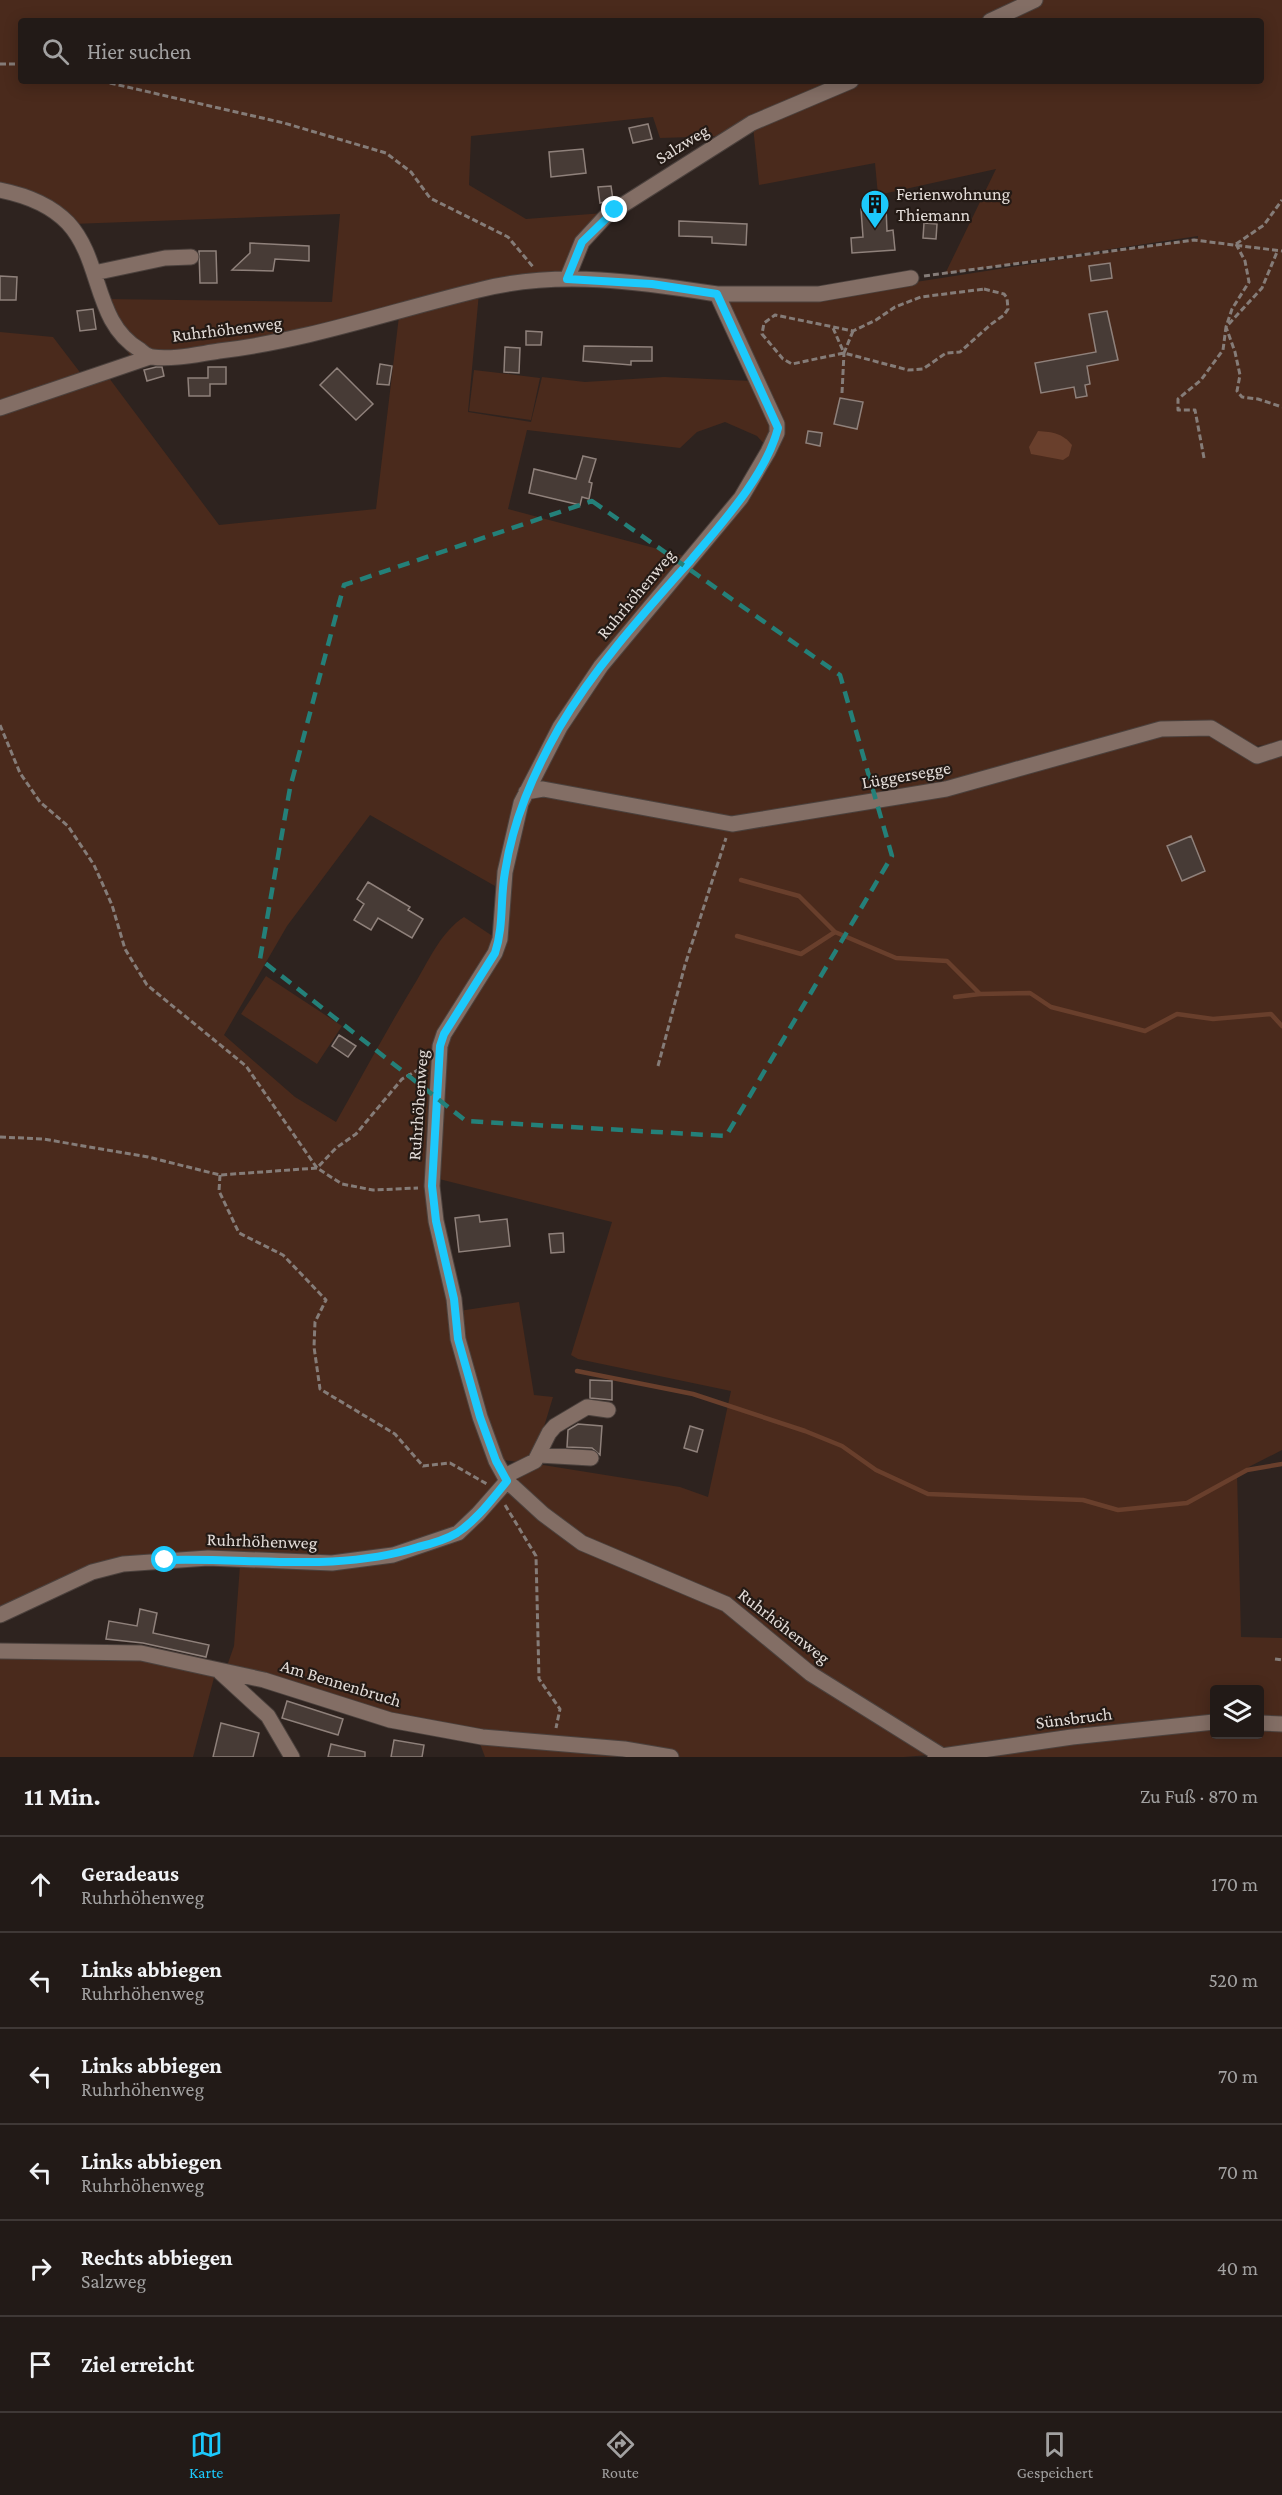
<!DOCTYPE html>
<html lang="de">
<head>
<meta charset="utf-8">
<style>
  body { margin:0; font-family:"Crimson Pro",serif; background:#2e2724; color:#f1f3f6 }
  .controls { position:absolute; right:18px; bottom:18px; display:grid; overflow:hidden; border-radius:6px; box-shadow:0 3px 15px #0003 }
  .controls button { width:54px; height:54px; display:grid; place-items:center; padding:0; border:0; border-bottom:2px solid #3f3836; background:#221a17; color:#f1f3f6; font:30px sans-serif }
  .stop { position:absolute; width:18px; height:18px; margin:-14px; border:4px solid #1cc9fc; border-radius:50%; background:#fff }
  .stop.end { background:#1cc9fc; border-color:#fff; box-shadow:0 2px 6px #0008 }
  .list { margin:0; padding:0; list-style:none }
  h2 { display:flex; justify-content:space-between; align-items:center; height:78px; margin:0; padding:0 24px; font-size:26px }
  h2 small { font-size:20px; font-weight:400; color:#a2a1a1 }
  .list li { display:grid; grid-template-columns:39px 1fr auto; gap:18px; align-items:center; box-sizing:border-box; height:96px; padding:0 24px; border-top:2px solid #3f3836 }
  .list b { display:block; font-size:22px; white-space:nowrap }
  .list p { margin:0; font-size:20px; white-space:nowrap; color:#a2a1a1 }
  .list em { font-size:20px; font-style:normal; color:#a2a1a1 }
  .icon { flex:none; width:33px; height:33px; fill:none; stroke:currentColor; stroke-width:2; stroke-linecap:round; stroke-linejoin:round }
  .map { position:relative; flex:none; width:1282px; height:1757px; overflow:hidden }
  .search { position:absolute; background:#221a17; box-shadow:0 3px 15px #0003; left:18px; right:18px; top:18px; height:66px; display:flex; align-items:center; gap:15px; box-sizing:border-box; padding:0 21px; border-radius:6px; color:#a2a1a1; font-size:22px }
  .sheet { height:654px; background:#221a17 }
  nav { display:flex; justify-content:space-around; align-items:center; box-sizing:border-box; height:84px; border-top:2px solid #3f3836; background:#221a17; font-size:16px; color:#a2a1a1 }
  nav a { display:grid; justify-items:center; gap:3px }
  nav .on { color:#1cc9fc }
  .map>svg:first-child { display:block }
</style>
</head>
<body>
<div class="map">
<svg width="1282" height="1757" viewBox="0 0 1282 1757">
  <rect width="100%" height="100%" fill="#2e231f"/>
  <path fill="#4a2a1c" d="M0,0H1026L983,21H21V81H846L723,136L660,138L653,117L471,136L469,185L526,219L604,213L564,277L346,324L132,359L108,317L102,299L332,302L340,214L72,224L0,190Z
    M1039,0H1282V744L1253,746L1210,724L1161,727L1066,752L1065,755L1161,730L1212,731L1249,755L1282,748V1450L1237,1473L1241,1637L1282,1638V1722L1260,1720V1690H1214V1720L1026,1739L942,1754L904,1757H485L479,1741L264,1677L226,1669L234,1646L240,1565L159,1563L89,1567L0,1607V403L103,370L219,525L376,509L399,316L479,293L468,412L531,422L542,377L585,382L664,377L752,381L775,426L768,448L757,436L725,422L697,432L680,448L527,430L508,509L688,557C627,628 560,703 522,789C509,819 504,855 495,886L370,815L287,926L224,1035L295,1097L336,1122C363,1075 388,1027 417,980C430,958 442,931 464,917L494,937L492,948L482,967L441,1035L430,1188L448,1282L456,1340L495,1462L506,1482L519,1495L580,1545L725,1608L758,1637L765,1633C717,1581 643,1574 583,1541C555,1527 526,1500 506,1477L543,1465L680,1487L708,1497L731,1391L578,1359L571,1355L612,1222L435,1178L444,1042L445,1036L500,950L505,922L503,898L506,875L525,800L562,730L603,667L748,494L774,449L780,424L727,311L725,297H820L1198,238V236L945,274L996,169L878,195L875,163L759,185L753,126L858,81H1261V21H998Z
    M0,332L53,337L82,375L0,401Z
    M474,370L540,378L531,420L469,411Z
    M266,976L342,1026L317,1064L241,1014Z
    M519,1302L534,1395L553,1397L543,1430L529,1459L517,1462L498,1459L472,1373L459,1311Z
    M0,1656L140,1657L215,1674L193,1757H0Z
    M1214,1724V1734H1260V1725L1282,1727V1757H957Z"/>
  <path fill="#693f2c" d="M1038,431C1053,432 1062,433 1072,445L1069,456L1063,460L1031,454L1029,447Z"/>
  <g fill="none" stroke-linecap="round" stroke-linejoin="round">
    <path stroke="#693f2c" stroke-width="4.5" d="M741,880L799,896L835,932L896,958L947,961L980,994L1030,993L1051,1007L1145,1031L1177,1014L1213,1019L1271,1014L1282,1026
      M737,936L801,954L835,932
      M955,997L980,994
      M577,1371L693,1394L805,1431L842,1446L876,1470L928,1494L1083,1500L1118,1510L1187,1503L1247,1470L1282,1464"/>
  </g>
  <path fill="#473b36" stroke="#8f817b" stroke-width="1.5" d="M648,124L652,139L633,143L629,128Z
    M583,149L586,173L551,177L549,152Z
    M611,186L613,200L600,203L598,187Z
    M886,208L887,231L893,230L895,250L852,253L851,238L863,237L861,209Z
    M679,221L747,224L746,245L712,243V237L679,236Z
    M924,223L937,224L936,239L923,238Z
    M250,243L309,246V261L275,259L273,271L232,270L250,253Z
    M199,251H216L217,283H200Z
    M1110,263L1112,278L1091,281L1089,266Z
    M0,276L17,277L16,300H0Z
    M93,309L96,329L80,331L77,311Z
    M1107,311L1118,360L1087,366L1090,384L1085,385L1087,396L1076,398L1074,387L1041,393L1035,363L1096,352L1089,314Z
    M526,331L542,332L541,345H526Z
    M584,346L652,347V361H631V365L583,361Z
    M505,347L520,348L519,373L504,372Z
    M380,364L392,366L389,385L377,384Z
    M156,367H162L164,376L147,381L144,370Z
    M208,367H226V384H210V396H189L188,378H208Z
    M337,368L373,404L356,420L320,385Z
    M840,398L863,402L857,429L834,424Z
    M808,431L822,433L820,446L806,443Z
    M583,456L596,459L589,482L592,483L589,499L582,497L580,505L529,493L534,469L576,479Z
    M1191,836L1205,871L1182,881L1167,846Z
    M368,882L410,907L408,910L423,919L412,938L378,918L371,930L354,920L364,904L357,899Z
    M339,1035L356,1046L348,1057L332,1046Z
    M479,1215L480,1222L507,1219L510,1246L459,1252L455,1218Z
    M563,1233L564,1252L551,1253L549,1234Z
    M590,1380L612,1381V1400L590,1398Z
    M578,1424L602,1426L600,1455L592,1448L567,1447L568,1430Z
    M690,1426L703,1430L697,1452L684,1448Z
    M140,1609L157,1613L153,1633L209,1645L206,1657L143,1643L106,1639L109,1621L137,1626Z
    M287,1701L343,1719L338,1735L282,1718Z
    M221,1723L259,1733L253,1757H213Z
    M394,1740L424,1745L422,1757H391Z
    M331,1744L365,1752V1757H328Z"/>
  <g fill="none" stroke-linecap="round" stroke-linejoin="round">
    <g stroke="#4b413d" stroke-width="17">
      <path id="minor" d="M990,21L1035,0
        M0,190C25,195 50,204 68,223C103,261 93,322 140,350C143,353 147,356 152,357C173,360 198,354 219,351C311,340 394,310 483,289C560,270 640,282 717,294L777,424V433L768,452L741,498L601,666L560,727L521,803L505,872L500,939L495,953L444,1034L440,1046L432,1186L436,1221L454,1299L458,1339L480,1417L496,1461L507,1481L543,1514L582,1543L726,1604L811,1674L944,1757
        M94,273L165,258L191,257
        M567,279L582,242L607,215L752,123L851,81
        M717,294H819L911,278
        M0,408L150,357
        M526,792L543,789L732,824L946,789L1161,729L1211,728L1257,756L1282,748
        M539,1455L591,1458
        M505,1476L535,1461L549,1433L555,1426L587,1407L608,1410
        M0,1615L92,1572L123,1564L208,1558L332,1563L393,1555L458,1533L478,1514L507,1481
        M0,1651L141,1653L264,1680L390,1720L482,1737L624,1749L671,1757
        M220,1672L268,1716L292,1757
        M1260,1723L1282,1724
        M935,1757L1072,1737L1214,1722"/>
    </g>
    <path stroke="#857c78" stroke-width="3" stroke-dasharray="6 3" stroke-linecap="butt" d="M0,64H21
      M101,81L284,123L386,153L411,172L430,198L508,237L534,268
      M1236,244L1245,261L1249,282L1232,309L1226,327L1235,352L1240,375L1237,391L1242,397L1258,399L1282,407
      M1236,244L1264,225L1282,200
      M924,276L1194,240L1282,251
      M984,289L1004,294L1007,298L1008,309L1004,315L990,325L960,352L946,353L923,369L908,370L844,353L792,364L783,359L762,334L764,323L775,315L853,331L876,320L895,307L921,297Z
      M833,328L844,353L853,331
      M842,393L844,353
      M1204,458L1195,410H1178V399L1201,380L1223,350L1226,327L1262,288L1277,252
      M0,725L20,773L40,802L68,826L94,865L112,905L125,949L147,985L246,1066L317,1168L342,1184L373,1190L418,1188
      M658,1066L685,965L726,838
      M0,1137L43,1139L148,1157L220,1175L317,1168L336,1148L356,1134L402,1079L425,1066
      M220,1175L219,1191L239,1233L283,1255L326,1300L315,1322L314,1347L320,1389L395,1434L423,1466L450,1463L487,1484
      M505,1505L536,1556L539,1679L560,1709L556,1728
      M1275,1659L1282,1660"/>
    <use href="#minor" stroke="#836e65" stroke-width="15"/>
  </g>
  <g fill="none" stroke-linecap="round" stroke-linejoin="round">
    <path stroke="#1cc9fc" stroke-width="8" d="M165,1560C249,1557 337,1573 418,1547C431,1544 445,1540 457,1533C477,1520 492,1499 507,1481L496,1461L480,1417L458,1339L454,1299L436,1221L432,1186L440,1046L444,1034L495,953C504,926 500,899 505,872C513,820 533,774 559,728C595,667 644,613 691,560C722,523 766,475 778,428L717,294L652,284L567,279L582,242L615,210"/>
  </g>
  <path fill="none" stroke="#248079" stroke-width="4.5" stroke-dasharray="12 8" stroke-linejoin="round" d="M592,501L840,675L892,856L726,1136L466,1121L260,959L290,788L344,585Z"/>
  <defs>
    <g id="building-pin" transform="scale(1.5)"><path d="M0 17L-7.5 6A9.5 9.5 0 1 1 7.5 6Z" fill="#1cc9fc" stroke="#241a15"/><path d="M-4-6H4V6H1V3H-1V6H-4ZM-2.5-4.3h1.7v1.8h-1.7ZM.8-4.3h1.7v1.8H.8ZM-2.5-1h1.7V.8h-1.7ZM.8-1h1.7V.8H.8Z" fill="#111"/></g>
  </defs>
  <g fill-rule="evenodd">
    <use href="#building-pin" x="875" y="204"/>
  </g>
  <g text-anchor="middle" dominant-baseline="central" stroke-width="4.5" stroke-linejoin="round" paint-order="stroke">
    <g font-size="18" fill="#e4ddd9" stroke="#241a15">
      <text transform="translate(682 144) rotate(-32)">Salzweg</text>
      <text transform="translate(227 329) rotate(-7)">Ruhrhöhenweg</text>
      <text transform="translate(636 594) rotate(-50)">Ruhrhöhenweg</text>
      <text transform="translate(906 775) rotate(-10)">Lüggersegge</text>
      <text transform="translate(418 1105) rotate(-86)">Ruhrhöhenweg</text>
      <text transform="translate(262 1541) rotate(2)">Ruhrhöhenweg</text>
      <text transform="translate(784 1626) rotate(38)">Ruhrhöhenweg</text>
      <text transform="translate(341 1683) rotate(17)">Am Bennenbruch</text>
      <text transform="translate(1074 1718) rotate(-7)">Sünsbruch</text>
    </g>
    <g font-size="18" fill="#e4ddd9" stroke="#241a15" text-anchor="start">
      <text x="896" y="194">Ferienwohnung<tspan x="896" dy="21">Thiemann</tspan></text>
    </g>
  </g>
</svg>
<div class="controls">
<button><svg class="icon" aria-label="layers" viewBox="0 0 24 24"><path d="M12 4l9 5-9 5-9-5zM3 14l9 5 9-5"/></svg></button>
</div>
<div class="stop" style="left:165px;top:1560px"></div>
<div class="stop end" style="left:615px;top:210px"></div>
<div class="search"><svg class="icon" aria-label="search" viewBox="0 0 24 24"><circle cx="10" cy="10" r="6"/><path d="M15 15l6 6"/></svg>Hier suchen</div>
</div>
<section class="sheet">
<h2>11 Min.<small>Zu Fuß · 870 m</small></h2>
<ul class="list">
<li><svg class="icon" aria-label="ahead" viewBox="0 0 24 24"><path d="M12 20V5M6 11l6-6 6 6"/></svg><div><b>Geradeaus</b><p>Ruhrhöhenweg</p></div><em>170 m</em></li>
<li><svg class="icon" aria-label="left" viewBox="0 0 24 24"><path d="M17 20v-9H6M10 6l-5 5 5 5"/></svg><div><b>Links abbiegen</b><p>Ruhrhöhenweg</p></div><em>520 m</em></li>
<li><svg class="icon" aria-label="left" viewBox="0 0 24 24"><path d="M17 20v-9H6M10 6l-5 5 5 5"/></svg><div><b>Links abbiegen</b><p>Ruhrhöhenweg</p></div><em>70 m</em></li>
<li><svg class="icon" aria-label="left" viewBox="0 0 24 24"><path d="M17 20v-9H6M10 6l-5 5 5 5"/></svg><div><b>Links abbiegen</b><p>Ruhrhöhenweg</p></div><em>70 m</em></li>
<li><svg class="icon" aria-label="right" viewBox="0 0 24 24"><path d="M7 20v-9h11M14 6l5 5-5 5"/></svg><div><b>Rechts abbiegen</b><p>Salzweg</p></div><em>40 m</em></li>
<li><svg class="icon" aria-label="arrive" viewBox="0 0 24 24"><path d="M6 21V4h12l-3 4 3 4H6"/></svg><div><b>Ziel erreicht</b></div></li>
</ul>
</section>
<nav>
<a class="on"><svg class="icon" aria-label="map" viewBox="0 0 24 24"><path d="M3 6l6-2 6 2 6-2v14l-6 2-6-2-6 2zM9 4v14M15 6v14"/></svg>Karte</a>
<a><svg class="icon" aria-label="directions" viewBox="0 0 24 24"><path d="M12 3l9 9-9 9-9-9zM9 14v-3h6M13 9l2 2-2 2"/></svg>Route</a>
<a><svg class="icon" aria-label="saved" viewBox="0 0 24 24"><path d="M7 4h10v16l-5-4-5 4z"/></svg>Gespeichert</a>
</nav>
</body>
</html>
